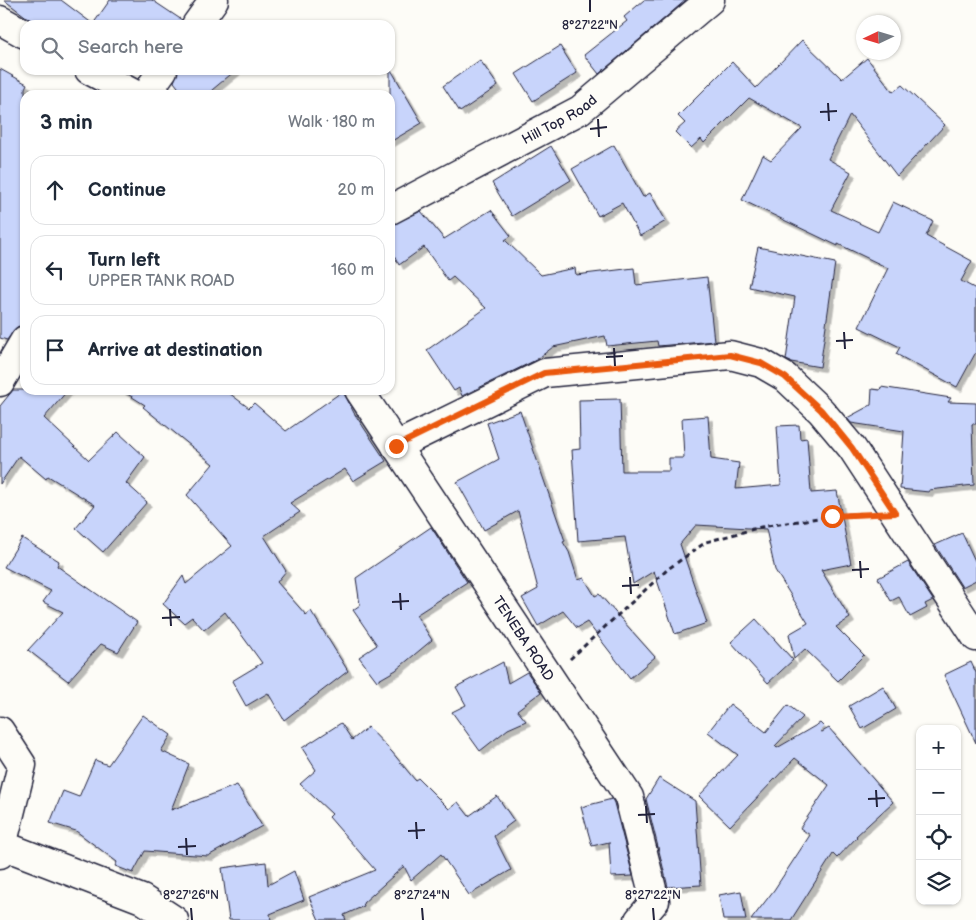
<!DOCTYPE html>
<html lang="en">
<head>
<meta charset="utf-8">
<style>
  body { margin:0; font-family:"Balsamiq Sans",sans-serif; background:#f6f6f7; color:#1f2937 }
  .controls { position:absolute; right:15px; bottom:15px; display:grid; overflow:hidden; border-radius:10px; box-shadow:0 1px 4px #0004 }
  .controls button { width:45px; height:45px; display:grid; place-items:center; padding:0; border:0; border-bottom:1px solid #e0e1e3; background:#fff; color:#1f2937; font:25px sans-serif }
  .compass { position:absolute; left:856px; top:15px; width:45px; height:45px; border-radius:50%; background:#fff; box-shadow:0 1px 4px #0004; rotate:266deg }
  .stop { position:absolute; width:15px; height:15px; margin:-11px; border:4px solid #ea580c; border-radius:50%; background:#fff }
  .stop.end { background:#ea580c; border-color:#fff; box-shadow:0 1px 5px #0008 }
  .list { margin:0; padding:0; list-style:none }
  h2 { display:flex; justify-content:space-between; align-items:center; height:65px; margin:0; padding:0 20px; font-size:21px }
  h2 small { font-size:16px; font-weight:400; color:#747a83 }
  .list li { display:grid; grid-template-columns:32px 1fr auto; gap:15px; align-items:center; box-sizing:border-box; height:70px; margin:0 10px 10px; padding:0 10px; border:1px solid #e0e1e3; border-radius:15px }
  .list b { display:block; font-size:19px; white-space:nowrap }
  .list p { margin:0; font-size:16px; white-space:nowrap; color:#747a83 }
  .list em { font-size:16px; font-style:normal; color:#747a83 }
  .icon { flex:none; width:28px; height:28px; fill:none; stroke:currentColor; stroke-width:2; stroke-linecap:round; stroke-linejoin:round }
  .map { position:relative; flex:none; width:976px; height:920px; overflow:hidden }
  .search { position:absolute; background:#fff; box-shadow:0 1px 4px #0004; left:20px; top:20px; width:375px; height:55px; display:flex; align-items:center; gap:12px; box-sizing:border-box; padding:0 18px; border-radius:15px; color:#747a83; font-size:19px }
  .panel { position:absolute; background:#fff; box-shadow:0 1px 4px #0004; left:20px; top:90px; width:375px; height:305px; border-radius:15px }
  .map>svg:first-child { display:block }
</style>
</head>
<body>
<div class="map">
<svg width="976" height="920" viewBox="0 0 976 920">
  <defs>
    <filter id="shadow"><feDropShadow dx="4.5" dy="4.5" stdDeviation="0" flood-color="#0004"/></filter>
  </defs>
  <rect width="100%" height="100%" fill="#fdfcf7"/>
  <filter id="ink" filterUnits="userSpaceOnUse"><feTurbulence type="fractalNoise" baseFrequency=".02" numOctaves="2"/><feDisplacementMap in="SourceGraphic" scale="10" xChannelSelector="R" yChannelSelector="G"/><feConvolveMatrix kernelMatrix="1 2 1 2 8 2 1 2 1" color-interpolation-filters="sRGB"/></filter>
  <g filter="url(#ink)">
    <path fill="#c8d4fb" stroke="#22223b" filter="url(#shadow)" d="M4,0H61L93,24L110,0H152L182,20L181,25H37Z
      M644,0H686L599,74L584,55L627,21L624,17Z
      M802,40L842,79L867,58L893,92L902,85L945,125L897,176L850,115L828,159L851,172L831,210L878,232L893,202L933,221L926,236L972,261L961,281L976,289V352L957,387L896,354L900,347L859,327L888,268L838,244V246L742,200L763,155L771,160L802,128L749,98L704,143L701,139L691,148L675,132L685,123L678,116L732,62L756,88Z
      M560,46L577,73L533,101L516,74Z
      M480,60L498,86L460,112L443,86Z
      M390,68L422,123L390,142Z
      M0,69L27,84L25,88V324L17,327L7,340L0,338Z
      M178,70H236L206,95H184L174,82Z
      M614,145L643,197L650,193L666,221L640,236L622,203L598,216L572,169Z
      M551,146L571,180L512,216L492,183Z
      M491,210L511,236L505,240L541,275L575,268L576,275L634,268L636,285L707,277L714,341L658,346L657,341L607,346L605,336L553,347L536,360L462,396L459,388L454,391L427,350L486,308L453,277L448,281L424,247L399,265L390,247V226L421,211L444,239Z
      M758,247L835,263L820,367L791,362L786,360L795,297L749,287Z
      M881,387L951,398L948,402L976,403V424H972L974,485L929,490V492L900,489L904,431L851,423L847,418L871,405L872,389L880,390Z
      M13,390H68L44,418L89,460L118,432L145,457L126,483L147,502L103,552L76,528L95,505L48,476L46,479L19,456L0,484V406Z
      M121,390H225L249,408L254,403L286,431L343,391L354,413L386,461L353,481L345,469L290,503L300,512L264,536L286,571L277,582L306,615L311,611L348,671L284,720L268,693L246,706L232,681L262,663L225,612L204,630L192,617L184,623L163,604L183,576L186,584L232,546L187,495L213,464L143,407L145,405Z
      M620,399L622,471H669V458H684L682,418L708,416L711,459L739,463L736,489L781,485L777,426L799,425L800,439L807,438L811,493L837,491L851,564L821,570L850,618L836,627L864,655L838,681L805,649L794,659L789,634L808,623L775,570L766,529L696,525L680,544L707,623L675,634L654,571L633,584L625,537L578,541L572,450L580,449L579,400Z
      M520,411L565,541L563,542L569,552L578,580L584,578L595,596L599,594L655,657L630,678L587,622L577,628L563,611L538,626L522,598L538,589L518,511L484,530L457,482L499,459L487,423Z
      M431,527L467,582L416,615L432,640L396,670L377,681L359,657L377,645L353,610L360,605L356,578Z
      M962,533L976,563V580L962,587L935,545Z
      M22,538L59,561L57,566L137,622L118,652L101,644L68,681L28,650L63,612L43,602L51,591L4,567Z
      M908,562L933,600L925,604L927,608L910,617L899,597L891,601L878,578Z
      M756,619L793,660L768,683L731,642Z
      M503,662L508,683L527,672L541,692L517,710L526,721L508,729L480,751L452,712L466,705L456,687Z
      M971,662L976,673V743L944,675Z
      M883,686L896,709L862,729L849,706Z
      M730,704L766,732L788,705L803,717L775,746L777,748L820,723L824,727L820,731L822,732L829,728L893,802L856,836L857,837L837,858L833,854L791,920H751L774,890L810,835L800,828L829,785L795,758L730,826L699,796L738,755L708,732Z
      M143,715L171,735L161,751L189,764L171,810L237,785L262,826L208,856L145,851L133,873L115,866L117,862L76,831L50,823L63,791L79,797L95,760L108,765Z
      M341,723L352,740L368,727L392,752L415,780L418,778L449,809L458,802L469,816L497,796L514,821L494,836L511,870L469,895L441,854L411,880L404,866L363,903L364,906L344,915L346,920H319L309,897L375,870L329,817L332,814L300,784L316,770L302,748Z
      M659,778L695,801L701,885L668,887L646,799Z
      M612,799L614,803L633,876L611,877L609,842L592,846L581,807Z
      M266,862L268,885L294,871L304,900L270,914L271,920H229L222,868Z
      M741,891L746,920H723L719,895Z"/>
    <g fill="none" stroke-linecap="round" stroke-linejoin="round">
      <g stroke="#22223b" stroke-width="31">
        <g id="minor">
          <path d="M0,20L25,34"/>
          <path d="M196,25L214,0"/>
          <path d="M89,70L136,95"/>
          <path d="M156,95L153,84L163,70"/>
          <path id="s1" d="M390,210L580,110L710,0"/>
          <path d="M0,382L25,340"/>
          <path id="s2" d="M359,390L629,797L655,901L639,920"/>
          <path d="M396,446L545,373L730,355L761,363L785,377L821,411L852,448L976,637"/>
          <path d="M0,731L22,765L0,854"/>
          <path d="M2,845L142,899L174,920"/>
        </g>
      </g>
      <path stroke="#22223b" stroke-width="3" stroke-dasharray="5 4" stroke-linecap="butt" d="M570,659L668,569L706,542L761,527L831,516L864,514"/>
      <use href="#minor" stroke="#fdfcf7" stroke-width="28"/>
    </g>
  </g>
  <g fill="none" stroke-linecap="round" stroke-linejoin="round" filter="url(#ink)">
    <path stroke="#ea580c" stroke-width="6" d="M396,446L544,373L730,355L761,363L785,377L821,410L852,448L895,513L832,516"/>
  </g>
  <path fill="none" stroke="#22223b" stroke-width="2" d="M590,0V12M828,103L829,121M820,112L837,111M598,119L599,137M590,129L607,127M844,332L845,349M836,341L853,340M614,348L615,366M606,357L623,356M860,561L861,578M852,570L869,569M630,577L631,594M622,586L639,585M400,593L401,610M392,602L409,601M170,609L171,626M162,618L180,617M876,790L877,807M868,799L885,798M646,806L647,823M638,815L655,814M416,822L417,839M408,831L425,830M186,838L187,855M178,847L196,846M191,908L192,920M422,908L423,920M653,908L654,920"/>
  <g text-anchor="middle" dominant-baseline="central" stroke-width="4.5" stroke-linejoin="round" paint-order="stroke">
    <g font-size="14" fill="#22223b" stroke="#fdfcf7">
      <text stroke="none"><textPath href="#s1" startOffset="192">Hill Top Road</textPath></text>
      <text stroke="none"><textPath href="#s2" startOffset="298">TENEBA ROAD</textPath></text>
    </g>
  </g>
  <g font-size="12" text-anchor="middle" fill="#22223b" stroke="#fdfcf7" stroke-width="4.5" stroke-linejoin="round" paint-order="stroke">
    <text x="590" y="29">8°27'22"N</text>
    <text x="191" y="899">8°27'26"N</text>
    <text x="422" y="899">8°27'24"N</text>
    <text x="653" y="899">8°27'22"N</text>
  </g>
</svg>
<div class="controls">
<button>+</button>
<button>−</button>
<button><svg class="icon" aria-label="locate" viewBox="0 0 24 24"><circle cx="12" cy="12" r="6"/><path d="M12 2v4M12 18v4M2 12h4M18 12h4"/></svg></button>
<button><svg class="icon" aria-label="layers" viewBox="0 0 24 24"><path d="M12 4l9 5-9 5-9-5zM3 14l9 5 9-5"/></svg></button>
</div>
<svg class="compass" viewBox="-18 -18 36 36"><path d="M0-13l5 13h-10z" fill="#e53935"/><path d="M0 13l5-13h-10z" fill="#747a83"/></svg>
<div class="stop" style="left:832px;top:516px"></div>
<div class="stop end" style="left:396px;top:446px"></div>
<div class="search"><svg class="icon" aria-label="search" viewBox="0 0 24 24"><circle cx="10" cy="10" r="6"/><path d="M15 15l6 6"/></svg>Search here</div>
<section class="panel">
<h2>3 min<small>Walk · 180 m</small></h2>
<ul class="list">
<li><svg class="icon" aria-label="ahead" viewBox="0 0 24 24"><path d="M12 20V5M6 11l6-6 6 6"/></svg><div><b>Continue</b></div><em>20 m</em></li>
<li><svg class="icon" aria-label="left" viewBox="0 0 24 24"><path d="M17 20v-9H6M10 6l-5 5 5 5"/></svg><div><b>Turn left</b><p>UPPER TANK ROAD</p></div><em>160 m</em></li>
<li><svg class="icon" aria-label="arrive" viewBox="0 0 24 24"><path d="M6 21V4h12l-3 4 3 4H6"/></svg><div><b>Arrive at destination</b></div></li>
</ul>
</section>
</div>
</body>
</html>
